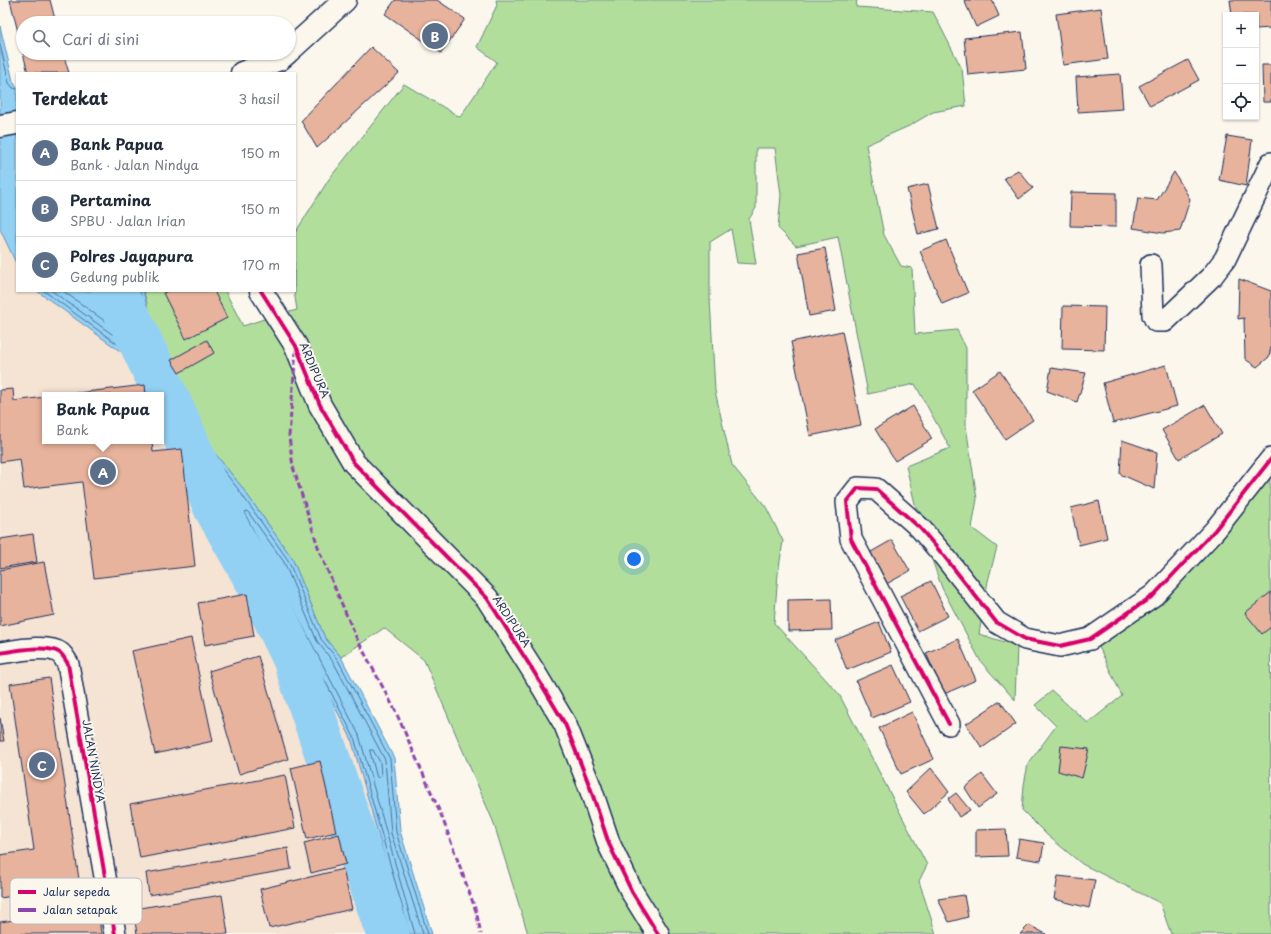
<!DOCTYPE html>
<html lang="id">
<head>
<meta charset="utf-8">
<style>
  body { margin:0; font-family:"Playpen Sans",sans-serif; background:#f2f2f3; color:#1f2937 }
  .controls { position:absolute; right:12px; top:12px; display:grid; overflow:hidden; border-radius:0px; box-shadow:0 1px 3px #0004 }
  .controls button { width:36px; height:36px; display:grid; place-items:center; padding:0; border:0; border-bottom:1px solid #e0e1e3; background:#fff; color:#1f2937; font:20px sans-serif }
  .you { position:absolute; left:634px; top:559px; width:14px; height:14px; margin:-10px; border:3px solid #fff; border-radius:50%; background:#1a73e8; box-shadow:0 0 0 6px #1a73e833 }
  .badge { display:grid; place-items:center; width:26px; height:26px; border-radius:50%; background:#db2777; color:#fff; font-size:13px; font-weight:700 }
  .pin { position:absolute; translate:-50% -50%; border:2px solid #fff; box-shadow:0 1px 4px #0006 }
  .popup { position:absolute; left:42px; top:392px; width:122px; height:52px; box-sizing:border-box; display:grid; place-content:center; border-radius:0px; background:#fff; filter:drop-shadow(0 1px 3px #0005); font-size:13px; white-space:nowrap; color:#747a83 }
  .popup b { font-size:15px; color:#1f2937 }
  .popup::after { content:''; position:absolute; left:50%; top:100%; margin-left:-8px; border:8px solid transparent; border-top-color:#fff }
  .list { margin:0; padding:0; list-style:none }
  h2 { display:flex; justify-content:space-between; align-items:center; height:52px; margin:0; padding:0 16px; font-size:17px }
  h2 small { font-size:13px; font-weight:400; color:#747a83 }
  .list li { display:grid; grid-template-columns:26px 1fr auto; gap:12px; align-items:center; box-sizing:border-box; height:56px; padding:0 16px; border-top:1px solid #e0e1e3 }
  .list b { display:block; font-size:15px; white-space:nowrap }
  .list p { margin:0; font-size:13px; white-space:nowrap; color:#747a83 }
  .list em { font-size:13px; font-style:normal; color:#747a83 }
  .icon { flex:none; width:22px; height:22px; fill:none; stroke:currentColor; stroke-width:2; stroke-linecap:round; stroke-linejoin:round }
  .map { position:relative; flex:none; width:1271px; height:934px; overflow:hidden }
  .search { position:absolute; background:#fff; box-shadow:0 1px 3px #0004; left:16px; top:16px; width:280px; height:44px; display:flex; align-items:center; gap:10px; box-sizing:border-box; padding:0 14px; border-radius:22px; color:#747a83; font-size:15px }
  .panel { position:absolute; background:#fff; box-shadow:0 1px 3px #0004; left:16px; top:72px; width:280px; height:220px; border-radius:0px }
  .map>svg:first-child { display:block }
</style>
</head>
<body>
<div class="map">
<svg width="1271" height="934" viewBox="0 0 1271 934">
  <rect width="100%" height="100%" fill="#fbf7ec"/>
  <filter id="ink" filterUnits="userSpaceOnUse"><feTurbulence type="fractalNoise" baseFrequency=".025" numOctaves="2"/><feDisplacementMap in="SourceGraphic" scale="8" xChannelSelector="R" yChannelSelector="G"/><feConvolveMatrix kernelMatrix="1 2 1 2 8 2 1 2 1" color-interpolation-filters="sRGB"/></filter>
  <g filter="url(#ink)">
    <path fill="#f5e3d4" d="M0,229L17,265V291H37L142,367L160,395H45V441H161V396L231,506L351,738L406,934H0Z"/>
    <path fill="#b2de9c" stroke="#66867d" d="M496,0H857L856,7L933,12L962,69L966,106L933,112L909,126L866,145L884,235L901,266L912,268L915,334L957,330L966,348V426L977,499L972,528L997,547L988,581L979,634L1017,646L1015,700L981,662L942,588L921,529L906,466L950,448L915,384L868,394L838,237L796,246L778,228L781,195L775,148H756V208L749,219L756,264L737,263L731,229L710,242V299L715,391L732,465L766,507L783,541L778,574L774,623L839,694L927,865L919,881L936,934H528L493,821L424,660L384,628L341,657L325,638L292,558L241,486L213,451L178,394L152,325L144,292L146,291H225L243,326L264,319L297,310L294,291L295,233L329,179L404,84L460,117L497,62L477,47L497,5Z
      M1270,477L1271,934H1171L1160,903L1082,864L1047,835L1022,810L1024,785L1028,764L1056,726L1035,705L1052,691L1088,723L1122,696L1093,634L1197,544L1247,493Z"/>
    <path fill="#93d1f4" stroke="#6390b8" d="M0,26L13,81L17,88V265L0,229Z
      M37,291H143L152,325L178,394L213,451L241,486L292,558L325,638L341,657L394,758L400,831L432,934H406L351,738L231,506L142,367Z"/>
    <g fill="none" stroke-linecap="round" stroke-linejoin="round">
      <path stroke="#4b709a" stroke-width="1" d="M0,44L9,83L13,88L17,89
        M44,291L145,364L234,504L354,737L410,934
        M52,291L148,360L155,369L157,370L158,368L143,328L135,291
        M63,291L141,347L143,344L137,328L129,291
        M140,291L148,326L174,396L210,453L238,489L288,560L321,639L338,660L390,759L396,832L428,934
        M370,750H373L380,762L381,776L379,778L377,777Z
        M415,934L359,735L245,514L246,511L248,512L284,562L317,641L334,663L385,760L391,833L423,934"/>
      <path stroke="#93d1f4" stroke-width="44" d="M113,291L130,320L177,419L216,509L258,583L294,658L388,934"/>
    </g>
    <path fill="#e8b39c" stroke="#1b2f5e" d="M10,0H50L56,23H23V52Z
      M395,0H437L465,19L441,53L385,14Z
      M964,0H992L999,16L976,27Z
      M1230,0H1271V28L1256,29V15H1232Z
      M1101,8L1108,59L1063,65L1056,14Z
      M1022,32L1026,69L968,75L964,38Z
      M371,47L399,73L317,148L301,121Z
      M23,53H63L69,73H28Z
      M1188,60L1199,80L1150,106L1139,86Z
      M1262,65H1271V102H1263Z
      M1120,74L1123,109L1078,112L1076,77Z
      M1227,136L1252,140L1246,186L1219,180Z
      M1018,170L1033,188L1019,199L1004,178Z
      M1174,172L1190,199L1180,231L1163,233L1133,228L1138,198L1157,200Z
      M928,184L939,229L918,234L907,189Z
      M1071,192L1116,193V227L1070,226Z
      M946,240L968,293L942,304L920,251Z
      M825,248L836,311L809,316L798,253Z
      M1239,279L1271,291V347L1269,357L1257,367L1245,359L1244,318L1238,319Z
      M168,291H214L227,318L186,339L163,293Z
      M1063,306L1105,307L1104,350L1062,349Z
      M842,331L861,425L810,436L791,342Z
      M207,340L214,353L179,373L171,360Z
      M1166,365L1177,406L1113,423L1103,383Z
      M1051,368L1086,373L1077,402L1047,391Z
      M1000,371L1033,420L1005,439L972,390Z
      M145,385L146,395H60Z
      M13,389L14,401L45,397V441H152L153,452L182,449L195,566L94,578L82,482L24,489L20,459L0,462V390Z
      M1205,405L1222,434L1179,459L1162,430Z
      M913,406L932,439L895,461L875,429Z
      M1122,440L1157,452L1154,489L1120,474Z
      M1099,501L1107,538L1079,545L1071,508Z
      M33,534L37,562L0,568V539Z
      M892,540L910,571L881,587L864,556Z
      M44,562L54,615L0,626V570Z
      M931,581L948,616L918,631L900,596Z
      M1271,592V627L1262,634L1245,613Z
      M247,594L254,636L205,645L198,603Z
      M831,599L832,630L788,631V600Z
      M879,622L891,652L847,670L835,640Z
      M191,638L213,741L155,754L132,651Z
      M958,639L976,680L944,694L926,653Z
      M258,656L288,759L239,774L209,671Z
      M893,665L910,702L872,718L856,681Z
      M49,678L80,886L0,898V855L34,850L10,684Z
      M1000,701L1016,724L982,748L966,724Z
      M912,712L934,759L901,774L879,728Z
      M0,718L4,741H0Z
      M1061,746L1089,749L1082,778L1058,771Z
      M320,761L336,832L307,839L291,768Z
      M931,768L949,792L924,814L906,792Z
      M982,774L997,794L978,808L965,788Z
      M285,775L295,828L140,858L130,804Z
      M956,793L970,810L959,817L948,799Z
      M1006,829L1008,856L976,857V830Z
      M339,834L346,864L311,873L304,843Z
      M1019,839L1044,843L1041,861L1016,857Z
      M288,848L291,869L149,895L146,873Z
      M343,869L352,909L269,928L260,889Z
      M1058,876L1095,880L1089,908L1054,899Z
      M222,895L228,934H137L133,909Z
      M964,895L968,917L949,922L938,899Z
      M98,908L101,934H0V922Z
      M1029,925L1046,934H1020Z"/>
    <g fill="none" stroke-linecap="round" stroke-linejoin="round">
      <g stroke="#1b2f5e" stroke-width="24">
        <path id="street" d="M1151,265L1153,315L1156,321H1165L1212,276L1225,259L1271,163
          M0,653C14,651 48,644 60,653C63,655 66,661 68,664L115,934
          M949,724L851,539L847,502L858,488L876,489L920,528L944,556L996,622L1025,639L1060,646L1090,639L1154,595L1215,530L1271,459"/>
      </g>
      <g stroke="#1b2f5e" stroke-width="25">
        <path id="secondary" d="M289,51L345,0
          M242,73L280,59L287,53
          M0,126L17,123
          M261,291L296,346L320,405L354,463L487,598L534,672L565,724L590,787L609,844L632,892L658,934"/>
      </g>
      <use href="#street" stroke="#fbf7ec" stroke-width="21"/>
      <use href="#secondary" stroke="#fbf7ec" stroke-width="22"/>
      <path stroke="#8e44ad" stroke-width="3" stroke-dasharray="6 3" stroke-linecap="butt" d="M296,350L289,436L293,467L320,553L356,637L395,710L442,817L476,911L481,934"/>
      <g stroke="#fbf7ec" stroke-width="6">
        <path id="cycleway" d="M261,291L296,346L320,405L354,463L487,598L534,672L565,724L590,787L609,844L632,892L658,934
          M0,653C14,651 48,644 60,653C63,655 66,661 68,664L115,934
          M949,724L851,539L847,502L858,488L876,489L920,528L944,556L996,622L1025,639L1060,646L1090,639L1154,595L1215,530L1271,459"/>
      </g>
      <use href="#cycleway" stroke="#d6006c" stroke-width="4"/>
    </g>
  </g>
  <g text-anchor="middle" dominant-baseline="central" stroke-width="4" stroke-linejoin="round" paint-order="stroke">
    <g font-size="11" fill="#1b2f5e" stroke="#fbf7ec">
      <text transform="translate(315 370) rotate(67)">ARDIPURA</text>
      <text transform="translate(512 621) rotate(57)">ARDIPURA</text>
      <text transform="translate(94 761) rotate(80)">JALAN NINDYA</text>
    </g>
  </g>
  <rect x="10" y="878" width="132" height="46" rx="6" fill="#fbf7ec" stroke="#b8bbc1" stroke-width="1"/>
  <rect x="18" y="890" width="18" height="4" fill="#d6006c"/>
  <rect x="18" y="908" width="18" height="4" fill="#8e44ad"/>
  <g font-size="11" fill="#1b2f5e">
    <text x="43" y="896">Jalur sepeda</text>
    <text x="43" y="914">Jalan setapak</text>
  </g>
</svg>
<div class="controls">
<button>+</button>
<button>−</button>
<button><svg class="icon" aria-label="locate" viewBox="0 0 24 24"><circle cx="12" cy="12" r="6"/><path d="M12 2v4M12 18v4M2 12h4M18 12h4"/></svg></button>
</div>
<div class="you"></div>
<div class="pin badge" style="left:103px;top:472px;background:#5c6f8a">A</div>
<div class="popup"><b>Bank Papua</b>Bank</div>
<div class="pin badge" style="left:435px;top:36px;background:#5c6f8a">B</div>
<div class="pin badge" style="left:42px;top:765px;background:#5c6f8a">C</div>
<div class="search"><svg class="icon" aria-label="search" viewBox="0 0 24 24"><circle cx="10" cy="10" r="6"/><path d="M15 15l6 6"/></svg>Cari di sini</div>
<section class="panel">
<h2>Terdekat<small>3 hasil</small></h2>
<ul class="list">
<li><span class="badge" style="background:#5c6f8a">A</span><div><b>Bank Papua</b><p>Bank · Jalan Nindya</p></div><em>150 m</em></li>
<li><span class="badge" style="background:#5c6f8a">B</span><div><b>Pertamina</b><p>SPBU · Jalan Irian</p></div><em>150 m</em></li>
<li><span class="badge" style="background:#5c6f8a">C</span><div><b>Polres Jayapura</b><p>Gedung publik</p></div><em>170 m</em></li>
</ul>
</section>
</div>
</body>
</html>
